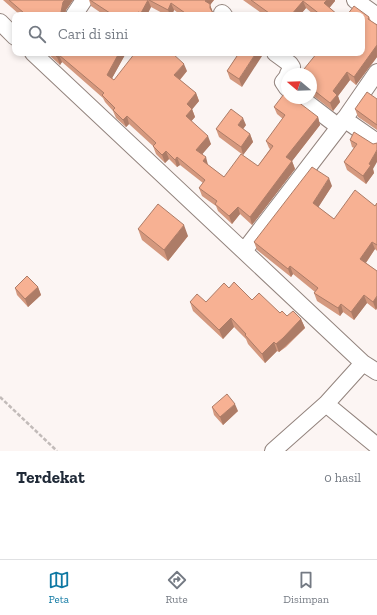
<!DOCTYPE html>
<html lang="id">
<head>
<meta charset="utf-8">
<style>
  body { margin:0; font-family:"Zilla Slab",serif; background:#f6f6f7; color:#1f2937 }
  .compass { position:absolute; left:281px; top:68px; width:36px; height:36px; border-radius:50%; background:#fff; box-shadow:0 2px 6px #0003; rotate:289deg }
  .list { margin:0; padding:0; list-style:none }
  h2 { display:flex; justify-content:space-between; align-items:center; height:52px; margin:0; padding:0 16px; font-size:17px }
  h2 small { font-size:13px; font-weight:400; color:#747a83 }
  .icon { flex:none; width:22px; height:22px; fill:none; stroke:currentColor; stroke-width:2; stroke-linecap:round; stroke-linejoin:round }
  .map { position:relative; flex:none; width:377px; height:451px; overflow:hidden }
  .search { position:absolute; background:#fff; box-shadow:0 2px 6px #0003; left:12px; right:12px; top:12px; height:44px; display:flex; align-items:center; gap:10px; box-sizing:border-box; padding:0 14px; border-radius:8px; color:#747a83; font-size:15px }
  .sheet { height:108px; background:#fff }
  nav { display:flex; justify-content:space-around; align-items:center; box-sizing:border-box; height:56px; border-top:1px solid #e0e1e3; background:#fff; font-size:11px; color:#747a83 }
  nav a { display:grid; justify-items:center; gap:2px }
  nav .on { color:#0e78a3 }
  .map>svg:first-child { display:block }
</style>
</head>
<body>
<div class="map">
<svg width="377" height="451" viewBox="0 0 377 451">
  <rect width="100%" height="100%" fill="#fcf5f3"/>
  <g fill="none" stroke-linecap="round" stroke-linejoin="round">
    <g stroke="#92837d" stroke-width="18">
      <path id="minor" d="M355,0L377,16
        M222,13L224,15
        M74,15L84,0
        M0,22L15,37
        M33,53L363,363L377,372
        M275,53L290,64L292,67L288,74
        M287,77L283,82L287,88
        M301,98L339,127
        M344,119L377,142
        M244,251L339,127L377,72
        M326,404L377,446
        M273,451L326,404L363,363"/>
    </g>
    <path stroke="#c2bbb9" stroke-width="2.5" stroke-dasharray="4 2" stroke-linecap="butt" d="M0,397L57,451"/>
    <use href="#minor" stroke="#fff" stroke-width="16"/>
  </g>
  <path fill="#d4987e" d="M3,0H73L66,10L65,15H20Z
    M89,0H214L210,5L214,15H181L174,10L172,15H166L151,7L147,15H104L91,6Z
    M243,0H335V1L329,8L338,15H314L306,8L300,15H264Z
    M369,17L371,21L377,25V57L356,85L350,80L338,96L340,102L333,111L311,94V74Z
    M48,53H126L112,78L114,80L187,71L180,80L196,93L199,101L192,109L195,117L191,121L211,144L202,154L208,165L224,177L258,166L270,149L269,148L266,141L283,119L277,114L274,107L287,98L318,117L320,125L292,161L295,169L252,225L240,214L232,224L218,211L216,206L202,196L199,188L203,183L180,165L177,167L169,159L165,163L156,154L153,146L129,124L126,127L116,118L113,111L105,102L103,98L62,62L60,65L48,54Z
    M239,53L242,87L230,79L227,71Z
    M377,99V130L358,117L355,109Z
    M246,125L243,129L250,134L253,142L243,155L219,137L216,129Z
    M350,140L373,144V169L374,173L366,184L347,170L344,162L354,148L352,147Z
    M332,186L318,207L334,219L375,206L377,203V251L375,249L366,263L377,271V308L376,310L367,303L354,320L343,312L340,316L317,301L314,293L315,292L293,274L291,277L257,250L254,242Z
    M138,229L188,236L168,261L142,240Z
    M38,287L41,295L28,307L17,295L15,288Z
    M229,288L280,313L287,316L301,319L305,328L286,347L279,352L277,351L265,363L248,344L246,339L234,327L223,339L193,311L190,302H206Z
    M212,407L238,411L223,425L214,415Z"/>
  <path fill="#ad7c67" d="M65,0H73L66,10L65,15L61,12L63,2Z
    M148,0L151,7L147,15H141V13Z
    M206,0H214L210,5L214,15H211L205,1Z
    M327,0H335V1L327,11L324,3Z
    M303,1L306,8L300,15H291Z
    M171,3L174,10L172,15H170L168,10Z
    M377,45V57L356,85L354,77Z
    M119,53H126L110,82L107,75Z
    M256,53H264L242,87L239,79Z
    M59,55L62,62L60,65L57,57Z
    M184,64L187,71L177,83L174,75Z
    M347,72L350,80L338,96L340,102L333,111L330,103L333,91Z
    M196,93L199,101L190,112L187,104Z
    M192,109L195,117L189,124L186,116Z
    M127,116L129,124L126,127L123,120Z
    M318,117L320,125L289,165L286,157Z
    M243,118L246,125L240,133L238,125Z
    M250,134L253,142L243,155L241,147Z
    M208,136L211,144L199,158L196,150Z
    M377,150V162L373,169L374,173L366,184L363,176L369,164Z
    M166,151L169,159L165,163L162,155Z
    M177,157L180,165L177,167L175,160Z
    M206,157L208,165L205,169L203,161Z
    M292,161L295,169L252,225L250,217Z
    M329,178L332,186L316,211L313,203Z
    M238,207L240,214L232,224L229,216Z
    M184,225L188,236L168,261L164,250Z
    M372,242L375,249L363,267L360,259Z
    M290,266L293,274L291,277L288,269Z
    M38,287L41,295L28,307L25,299Z
    M364,295L367,303L354,320L351,312Z
    M377,296V308L376,310L373,302Z
    M341,304L343,312L340,316L338,308Z
    M231,318L234,327L223,339L219,330Z
    M301,319L305,328L279,352L276,344Z
    M274,342L277,351L265,363L262,354Z
    M235,404L238,411L223,425L220,417Z"/>
  <path fill="#f7b193" stroke="#ad7c67" d="M9,0H65L63,2L61,12L65,15H48L45,13L43,15H23L24,13Z
    M90,0H148L141,13L138,12L136,15H113Z
    M149,0H206L205,1L210,4V8L213,13L211,15H188L171,3L168,10Z
    M251,0H327L324,3L338,15H321L303,1L291,15H268L269,13Z
    M354,6L369,17L368,19L377,25V45L354,77L347,72L333,91L337,95L330,103L311,88V74H300L317,53H362V15H347Z
    M53,53H119L107,75L114,80L135,53H172L184,64L174,75L196,93L187,104L192,109L186,116L208,136L196,150L206,157L203,161L224,177L241,154L258,166L273,146L266,141L285,115L274,107L287,90V98H293L318,117L286,157L292,161L250,217L238,207L229,216L215,204L217,201L199,188L205,180L177,157L175,160L166,151L162,155L153,146L156,143L127,116L123,120L113,110L115,108L102,95L104,93L59,55L57,57Z
    M239,53H256L239,79L227,71Z
    M367,92L377,99V125L355,109Z
    M231,109L243,118L238,125L250,134L241,147L216,129Z
    M354,132L373,144L377,143V150L369,164L371,165L363,176L344,162L357,144L350,140Z
    M312,167L329,178L313,203L334,219L355,190L375,206L377,203V245L372,242L360,259L377,271V296L373,302L364,295L351,312L341,304L338,308L314,293L318,288L290,266L288,269L254,242Z
    M158,204L184,225L164,250L138,229Z
    M27,276L38,287L25,299L15,288Z
    M234,282L252,300L259,293L280,313L282,311L287,316L293,311L301,319L283,338L276,344L274,342L262,354L245,335L246,334L231,318L219,330L190,302L197,294L206,302L224,283L229,288Z
    M227,394L235,404L220,417L212,407Z"/>
</svg>
<svg class="compass" viewBox="-18 -18 36 36"><path d="M0-13l5 13h-10z" fill="#e53935"/><path d="M0 13l5-13h-10z" fill="#747a83"/></svg>
<div class="search"><svg class="icon" aria-label="search" viewBox="0 0 24 24"><circle cx="10" cy="10" r="6"/><path d="M15 15l6 6"/></svg>Cari di sini</div>
</div>
<section class="sheet">
<h2>Terdekat<small>0 hasil</small></h2>
<ul class="list">
</ul>
</section>
<nav>
<a class="on"><svg class="icon" aria-label="map" viewBox="0 0 24 24"><path d="M3 6l6-2 6 2 6-2v14l-6 2-6-2-6 2zM9 4v14M15 6v14"/></svg>Peta</a>
<a><svg class="icon" aria-label="directions" viewBox="0 0 24 24"><path d="M12 3l9 9-9 9-9-9zM9 14v-3h6M13 9l2 2-2 2"/></svg>Rute</a>
<a><svg class="icon" aria-label="saved" viewBox="0 0 24 24"><path d="M7 4h10v16l-5-4-5 4z"/></svg>Disimpan</a>
</nav>
</body>
</html>
